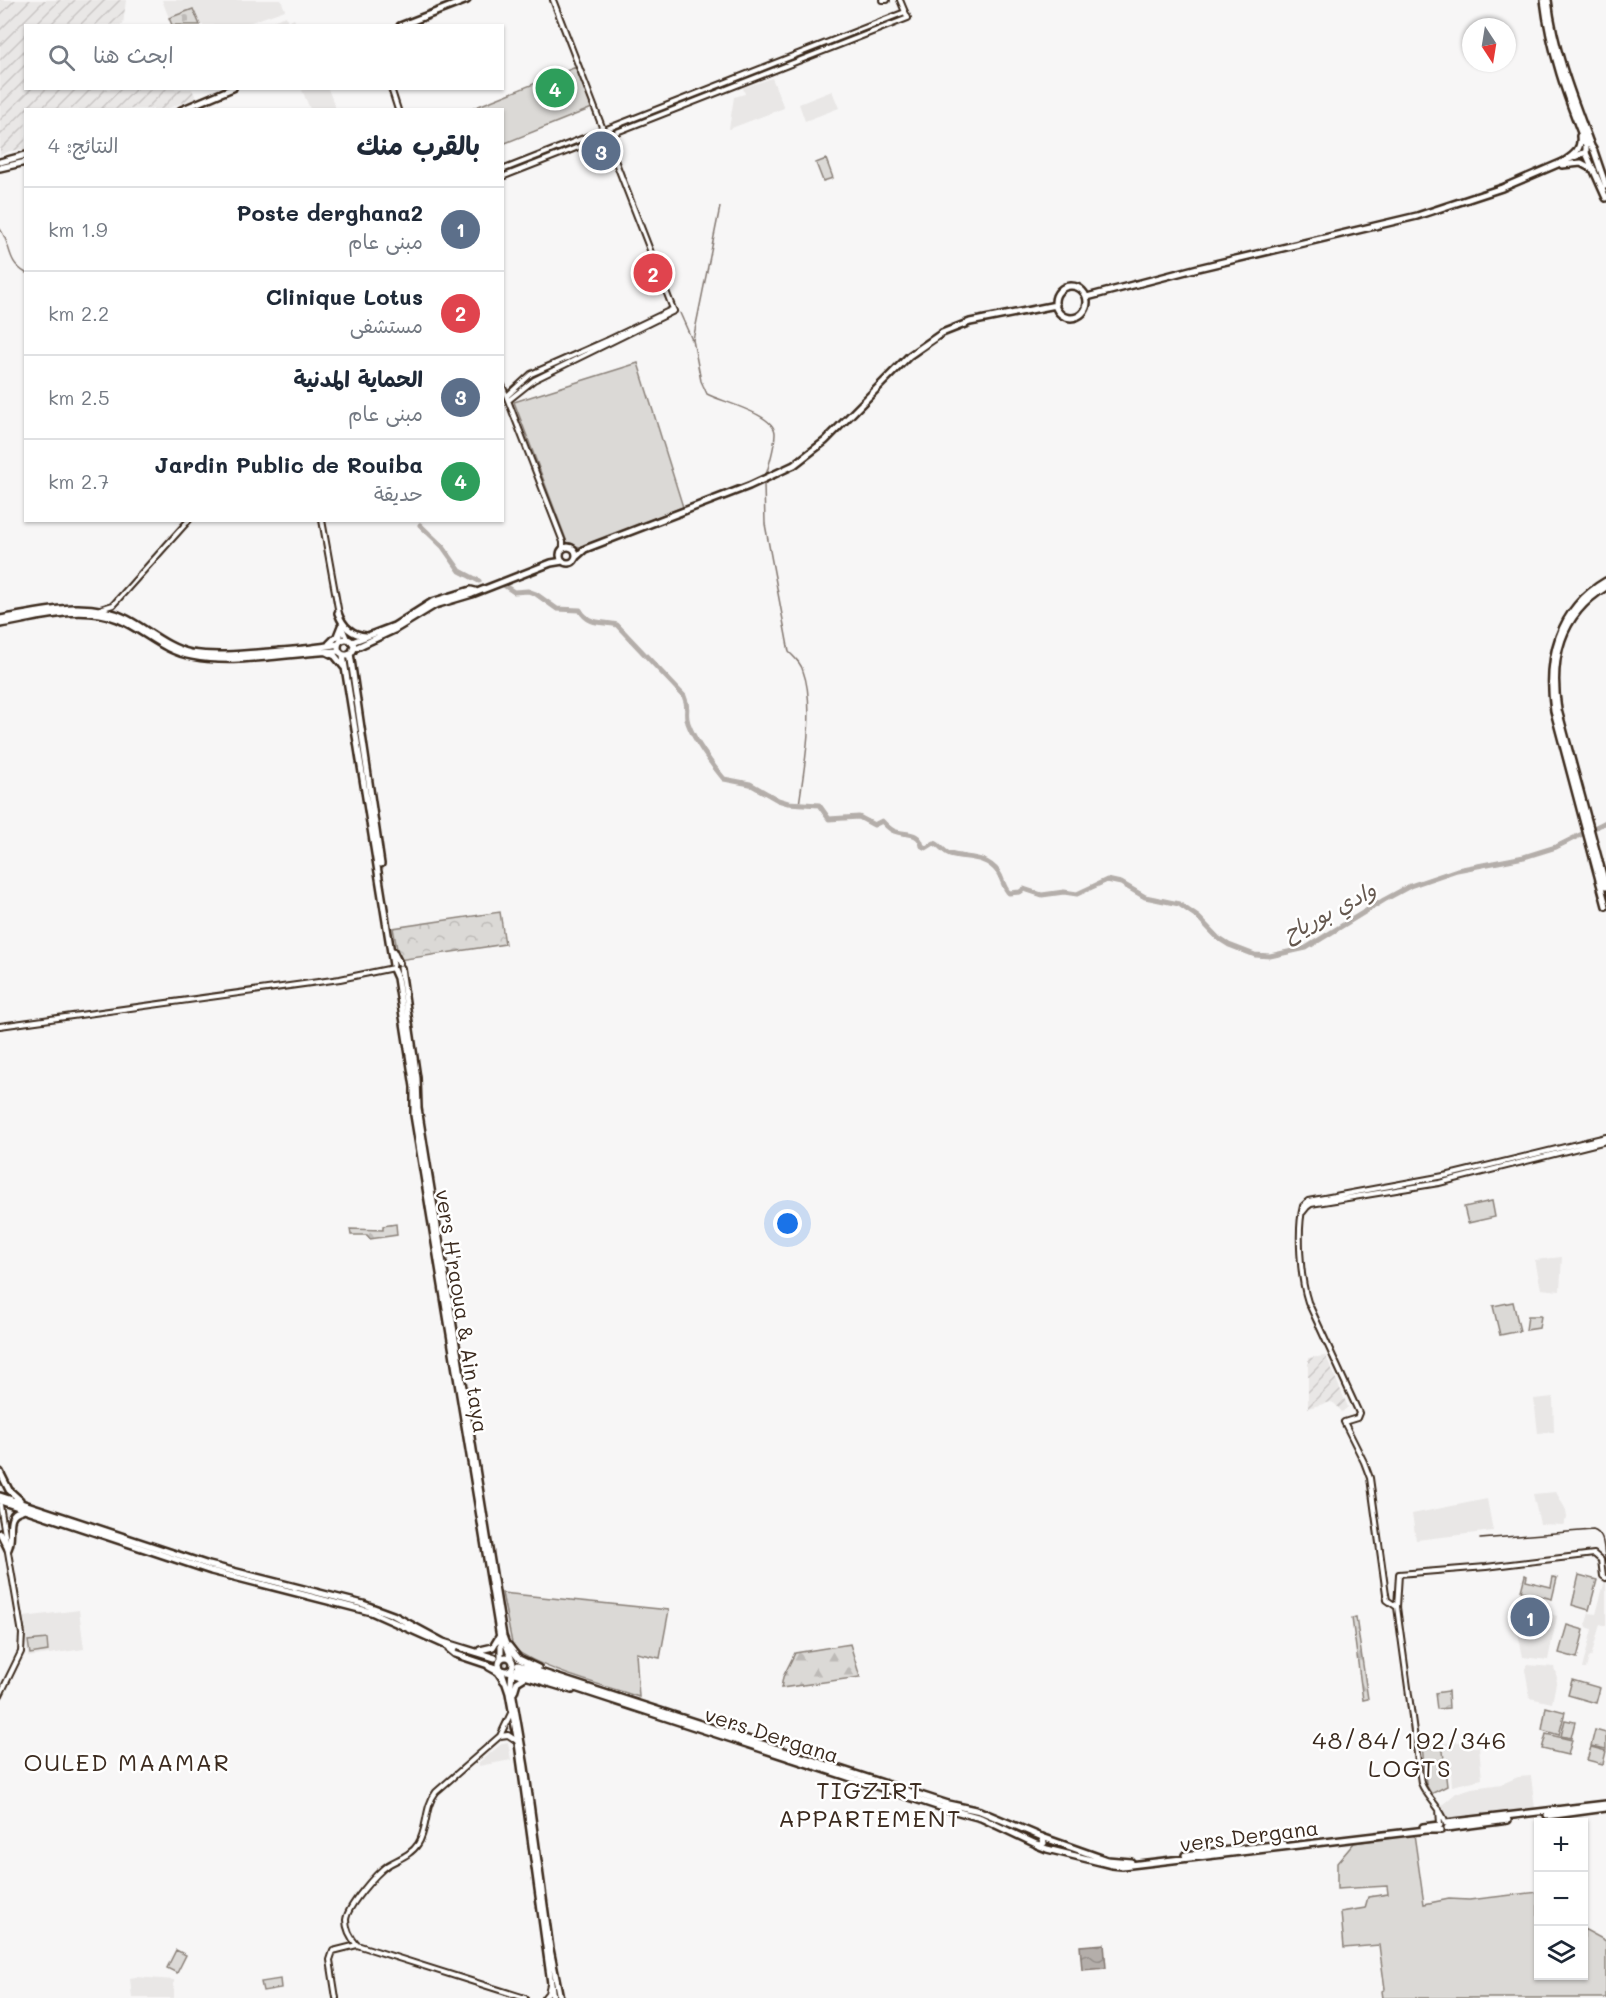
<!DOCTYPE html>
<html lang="ar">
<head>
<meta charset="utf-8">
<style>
  body { margin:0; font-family:Mali,"Playpen Sans Arabic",sans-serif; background:#f2f2f3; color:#1f2937; direction:rtl }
  .controls { position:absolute; right:18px; bottom:18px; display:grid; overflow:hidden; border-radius:0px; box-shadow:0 2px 4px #0004 }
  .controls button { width:54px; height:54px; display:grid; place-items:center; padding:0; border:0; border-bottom:2px solid #e0e1e3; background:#fff; color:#1f2937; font:30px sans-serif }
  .compass { position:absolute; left:1462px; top:18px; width:54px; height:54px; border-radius:50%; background:#fff; box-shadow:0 2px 4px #0004; rotate:168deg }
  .you { position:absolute; left:788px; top:1224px; width:21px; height:21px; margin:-15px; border:4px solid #fff; border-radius:50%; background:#1a73e8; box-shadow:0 0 0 9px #1a73e833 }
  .badge { display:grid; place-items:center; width:39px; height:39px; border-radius:50%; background:#ea580c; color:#fff; font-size:20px; font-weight:700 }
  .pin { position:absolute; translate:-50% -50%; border:3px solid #fff; box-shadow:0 2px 6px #0006 }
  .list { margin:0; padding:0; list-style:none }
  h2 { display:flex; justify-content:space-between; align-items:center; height:78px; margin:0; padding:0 24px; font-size:26px }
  h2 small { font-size:20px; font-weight:400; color:#747a83 }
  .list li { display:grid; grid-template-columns:39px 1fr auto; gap:18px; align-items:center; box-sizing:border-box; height:84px; padding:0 24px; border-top:2px solid #e0e1e3 }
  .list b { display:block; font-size:22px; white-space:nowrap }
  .list p { margin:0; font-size:20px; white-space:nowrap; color:#747a83 }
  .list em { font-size:20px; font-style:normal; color:#747a83 }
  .icon { flex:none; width:33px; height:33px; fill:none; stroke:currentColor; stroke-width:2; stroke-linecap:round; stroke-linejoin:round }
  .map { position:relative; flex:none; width:1606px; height:1998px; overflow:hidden; direction:ltr }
  .search { position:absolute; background:#fff; box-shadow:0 2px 4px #0004; left:24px; top:24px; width:480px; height:66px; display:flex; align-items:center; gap:15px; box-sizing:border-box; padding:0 21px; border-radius:0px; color:#747a83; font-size:22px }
  .panel { position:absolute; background:#fff; box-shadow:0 2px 4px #0004; left:24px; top:108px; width:480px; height:414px; border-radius:0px; direction:rtl }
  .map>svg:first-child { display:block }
</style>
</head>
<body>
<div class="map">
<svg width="1606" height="1998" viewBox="0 0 1606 1998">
  <defs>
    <pattern id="industrial-furrows" width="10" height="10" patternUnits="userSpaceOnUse" patternTransform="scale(1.5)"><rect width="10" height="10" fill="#e9e7e6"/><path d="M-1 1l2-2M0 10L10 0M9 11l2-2" fill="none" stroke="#c9c6c5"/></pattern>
    <pattern id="forest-firs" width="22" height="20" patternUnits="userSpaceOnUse" patternTransform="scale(1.5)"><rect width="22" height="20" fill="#dbd9d6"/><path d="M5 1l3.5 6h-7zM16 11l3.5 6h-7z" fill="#bdbab7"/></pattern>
    <pattern id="cemetery-stones" width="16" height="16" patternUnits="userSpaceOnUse" patternTransform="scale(1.5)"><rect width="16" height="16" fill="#dbd9d6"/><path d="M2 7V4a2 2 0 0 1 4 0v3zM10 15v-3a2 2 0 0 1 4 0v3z" fill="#bdbab7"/></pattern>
    <pattern id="park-crowns" width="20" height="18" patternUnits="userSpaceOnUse" patternTransform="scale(1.5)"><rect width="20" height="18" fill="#dbd9d6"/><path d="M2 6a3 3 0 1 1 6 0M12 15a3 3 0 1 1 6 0" fill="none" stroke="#bdbab7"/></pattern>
    <pattern id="water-waves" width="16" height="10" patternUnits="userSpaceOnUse" patternTransform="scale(1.5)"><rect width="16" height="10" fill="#b4aeaa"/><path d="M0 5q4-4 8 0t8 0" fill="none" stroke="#948e8a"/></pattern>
  </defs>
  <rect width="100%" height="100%" fill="#f7f6f6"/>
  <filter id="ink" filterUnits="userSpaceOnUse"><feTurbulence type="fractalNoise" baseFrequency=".0167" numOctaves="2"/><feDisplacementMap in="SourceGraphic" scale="12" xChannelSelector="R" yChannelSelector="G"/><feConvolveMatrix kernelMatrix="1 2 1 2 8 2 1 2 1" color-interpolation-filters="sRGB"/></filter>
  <g filter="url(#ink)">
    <path fill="#e9e7e6" d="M162,0H281L285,10L243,25H200L193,9L169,18Z
      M286,16L288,22L294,19L297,25H266L267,23Z
      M772,78L784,108L729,129L734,97L745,94L743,88Z
      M306,89H328L336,109H310L302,90Z
      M832,91L839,108L805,121L799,104Z
      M1562,1257L1560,1291L1541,1289L1535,1260Z
      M1553,1397L1554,1432L1538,1433L1534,1399Z
      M1556,1492L1566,1510L1567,1518L1563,1525L1540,1524L1533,1494Z
      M1487,1499L1493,1531L1416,1540L1412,1514Z
      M1606,1576V1626L1600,1624L1591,1657H1589L1586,1669H1582L1592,1629L1587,1627L1586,1623L1589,1613L1596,1614Z
      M1512,1603L1557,1616L1548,1660L1523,1657Z
      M79,1610L84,1649L28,1657L24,1617Z
      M1527,1665L1554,1667L1557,1678L1552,1703L1530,1698L1525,1669Z
      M1471,1741L1472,1747H1479L1482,1779L1452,1786L1451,1771H1446L1443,1743Z
      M508,1742L511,1760L479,1766V1762L503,1743Z
      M1531,1776L1535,1809L1449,1820L1442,1805L1456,1793L1472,1788L1502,1784L1518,1777Z
      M136,1977L174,1980V1998H132L130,1978Z"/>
    <path fill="url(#industrial-furrows)" d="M0,0H126L123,25L26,26V88L192,89L196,98L165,109L26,110L25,149L10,151L0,155Z
      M1326,1356L1348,1407L1342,1412L1335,1404L1331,1402L1308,1408V1358Z"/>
    <path fill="#dbd9d6" stroke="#8b827a" stroke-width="1.5" d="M576,67L592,108L503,144L502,110L471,109Z
      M826,159L833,178L823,181L816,163Z
      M638,363L683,507L581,547L574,546L567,542L514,402Z
      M1492,1201L1495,1217L1468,1223L1464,1207Z
      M1513,1302L1520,1331L1500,1335L1493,1306Z
      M1528,1316H1541L1539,1328L1526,1330Z
      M1525,1575L1527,1576L1526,1581L1551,1587L1553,1577L1557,1578L1552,1599L1521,1591Z
      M1579,1575L1597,1580L1589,1610L1572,1605Z
      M502,1593L669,1610L660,1658L636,1653L639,1697C603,1685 542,1670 513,1648Z
      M1567,1625L1584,1630L1577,1658L1559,1653Z
      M47,1639L48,1651L30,1654L28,1641Z
      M1572,1680L1600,1688L1596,1703L1568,1695Z
      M1546,1707L1565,1712L1559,1735L1542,1730Z
      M1565,1720L1575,1722L1571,1738L1561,1736Z
      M1595,1730L1606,1733V1749L1591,1746Z
      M1546,1734L1572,1740L1568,1755L1542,1749Z
      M1439,1745L1443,1751L1447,1786L1431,1794L1426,1784L1422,1746Z
      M1591,1747L1606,1751L1603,1764L1587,1760Z
      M1414,1834L1424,1904L1449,1899L1469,1900L1538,1892V1976H1584V1929L1606,1941V1998H1383L1382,1991L1385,1989L1379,1945L1344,1948L1341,1912L1365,1908L1368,1897L1388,1894L1387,1886L1337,1889V1863L1354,1843Z
      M176,1950L186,1955L177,1973L167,1968Z
      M280,1979L281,1988L263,1991L261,1982Z"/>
    <path fill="url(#forest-firs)" stroke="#8b827a" stroke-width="1.5" d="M396,1224L397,1235L370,1239L367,1235H351L350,1229L383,1230V1226Z
      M1356,1617L1368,1699L1363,1700L1352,1618Z
      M850,1644L860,1677L781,1688L783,1677L795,1653Z"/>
    <path fill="url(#cemetery-stones)" stroke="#8b827a" stroke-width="1.5" d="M193,9L200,25H172L169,18Z"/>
    <path fill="url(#park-crowns)" stroke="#8b827a" stroke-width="1.5" d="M500,912L505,944L399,960L393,928Z
      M1448,1691L1449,1708L1437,1709L1435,1693Z"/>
    <path fill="url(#water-waves)" stroke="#847972" stroke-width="1.5" d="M1104,1944L1106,1968L1082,1970L1080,1946Z"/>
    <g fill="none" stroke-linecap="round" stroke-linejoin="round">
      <path stroke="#847972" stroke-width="1.5" d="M720,207L693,340L701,381L707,394C722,402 774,414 775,433C775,446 770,462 766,475
        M0,229C12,245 6,262 26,273
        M680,313L692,340
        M764,484L765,524L789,652C795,658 801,663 803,671C816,706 804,768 799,805"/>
      <path stroke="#b4aeaa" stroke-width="5" d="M420,525L443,547L460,571L479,581
        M502,584L514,592L528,591L536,594L557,609L580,610C589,626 603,621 617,625L684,696C690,709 684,712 688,723C694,740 712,765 724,779L750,784L778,800L788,803L819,805L829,819L859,817L874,825L882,821C886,825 889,829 894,831C905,836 919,830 922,846L926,848L934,843C941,845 943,852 950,854C967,859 986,855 998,872C1003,879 1003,887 1009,893L1020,892L1024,889L1042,895L1064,892L1077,894L1107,880L1121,883L1145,897L1179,904L1198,917L1218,938L1229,945L1255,955L1270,956L1306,948L1384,900L1410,886L1457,870L1524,857L1556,847L1606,822"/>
      <path stroke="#d1cdcb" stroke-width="5" stroke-dasharray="5 2.5" stroke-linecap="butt" d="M495,1658L518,1665
        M494,1662L515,1668"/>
      <g stroke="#3b2a1e" stroke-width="8">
        <path id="tertiary" d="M882,0H887
          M900,0L905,12
          M606,137L673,309
          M502,385L563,542V549
          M507,396L531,374L608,340L673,309
          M509,400L534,380L674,311L673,309
          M100,609L113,605L189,520
          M0,1026L340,979L393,968
          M1303,1212L1307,1207L1311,1204L1439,1183L1606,1141
          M0,1505L22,1634L21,1652L0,1695
          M1397,1607L1387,1600L1386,1594L1370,1478L1364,1462L1344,1422L1357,1418L1359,1413L1308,1302C1300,1278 1297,1229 1303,1206L1308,1201L1449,1175L1606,1137
          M512,1711L500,1736L508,1735L517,1741
          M500,1736L436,1792C424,1807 428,1829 418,1844C411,1855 398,1859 388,1865C376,1873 347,1907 346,1920C346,1930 351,1938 357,1945L525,1998
          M1439,1809L1440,1824
          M1446,1823C1441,1807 1427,1798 1421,1783L1397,1607L1399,1574L1486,1567L1594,1554L1601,1560L1603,1576L1606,1578
          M336,1998L330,1960L333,1951L357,1945
          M544,1998L548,1993L550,1984"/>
      </g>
      <g stroke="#3b2a1e" stroke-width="8">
        <path id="secondary" d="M553,0L606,137
          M391,88L398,110
          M502,170L905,12L908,18L502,177
          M322,520L339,614
          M341,625L347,639
          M340,641L341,630"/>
      </g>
      <g stroke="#3b2a1e" stroke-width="10">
        <path id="primary" d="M1055 302a16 16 0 1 1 32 0a16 16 0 1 1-32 0Z
          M1087,297L1198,268L1417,216L1502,188L1586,152
          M560 555a8 8 0 1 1 16 0a8 8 0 1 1-16 0Z
          M576,557L585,549L749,486L794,465L825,441L909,356L942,333L970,322L1056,305
          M338,613C343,627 352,635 366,636
          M352,642L394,626L432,602L471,590L475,591
          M353,649L394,630L435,605L472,594L551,563L563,561
          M1547,1816L1606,1808
          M1446,1823L1606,1804
          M1423,1827L1440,1825
          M1447,1828L1508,1820
          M1042,1837L1107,1860L1131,1862
          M1037,1845L1047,1849L1112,1865L1122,1866L1426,1830H1441
          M1185,1855L1283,1844"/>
      </g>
      <g stroke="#3b2a1e" stroke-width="10">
        <path id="trunk" d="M1544,0C1550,51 1567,98 1586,145V153L1606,198
          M1548,0C1554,51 1573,98 1591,146L1594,151L1606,186
          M400,26L467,0
          M181,110L233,88
          M0,162L26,155
          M1562,163C1572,156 1582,151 1580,136
          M1562,165L1581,163L1594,170
          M0,168L26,162
          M1606,581C1558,609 1546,659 1554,711L1606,906
          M1606,587C1560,615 1550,659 1558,710L1606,887
          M0,619C41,612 87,598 127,619C148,630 167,648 191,653C217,657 244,654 270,652C292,650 316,649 338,644
          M0,624C38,618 81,604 118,619C144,630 163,651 192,656C239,665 290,652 338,651
          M338 647a8 8 0 1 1 16 0a8 8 0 1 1-16 0Z
          M329,644L337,636L341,626
          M327,652L335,656L344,667
          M350,653L381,864
          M343,655L393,965
          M393,951L399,963
          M401,968L417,1078L418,1108L430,1183L503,1636L511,1658
          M393,969L397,978L414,1087V1115L501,1644V1658
          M0,1472L9,1490L20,1500
          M0,1496L209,1565L363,1604L393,1615L443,1642L495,1658
          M0,1501L211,1571L371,1612L454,1649
          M0,1533L8,1549
          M8,1549C15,1535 3,1514 22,1510
          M509,1646L519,1659L538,1668
          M449,1649L455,1654L500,1669
          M480,1650L493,1647L499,1637
          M499 1664a7 7 0 1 1 14 0a7 7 0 1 1-14 0Z
          M489,1667L498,1672L504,1681
          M512,1668L511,1685L525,1767L550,1949L560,1998
          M501,1669L509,1693L518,1743L553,1998
          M517,1669L940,1807L981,1818L1036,1844L1041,1845L1044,1843L1042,1837L980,1811L948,1804L518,1665
          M508,1671L572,1690
          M514,1692L517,1682L525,1677"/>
      </g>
      <use href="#tertiary" stroke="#fff" stroke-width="4"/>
      <use href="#secondary" stroke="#fff" stroke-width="4"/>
      <use href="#primary" stroke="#fff" stroke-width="5"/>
      <use href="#trunk" stroke="#fff" stroke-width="5"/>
      <path stroke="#3b2a1e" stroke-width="1.5" d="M1480,1539L1593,1530C1606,1534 1603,1551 1606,1562"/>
    </g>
  </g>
  <g text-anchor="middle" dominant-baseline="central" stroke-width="5" stroke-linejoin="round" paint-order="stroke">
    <g font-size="21" fill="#3b2a1e" stroke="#fff">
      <text transform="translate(463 1311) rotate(81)">vers H'raoua &amp; Ain taya</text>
      <text transform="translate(772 1734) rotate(18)">vers Dergana</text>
      <text transform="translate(1249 1835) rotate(-7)">vers Dergana</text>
    </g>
    <g font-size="22" font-style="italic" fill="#65584f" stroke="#fff">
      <text transform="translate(1329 911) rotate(-28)">وادي بورياح</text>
    </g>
    <g font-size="24" letter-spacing="1.5" fill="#3b2a1e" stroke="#fff">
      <text x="1410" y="1739">48/84/192/346<tspan x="1410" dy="28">LOGTS</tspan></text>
      <text x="127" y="1761">OULED MAAMAR</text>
      <text x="870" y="1789">TIGZIRT<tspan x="870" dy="28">APPARTEMENT</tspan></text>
    </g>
  </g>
</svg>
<div class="controls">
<button>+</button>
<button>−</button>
<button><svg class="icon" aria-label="layers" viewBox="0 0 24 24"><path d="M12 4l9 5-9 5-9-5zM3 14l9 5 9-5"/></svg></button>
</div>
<svg class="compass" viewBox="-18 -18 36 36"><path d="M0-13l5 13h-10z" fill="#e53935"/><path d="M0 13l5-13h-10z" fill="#747a83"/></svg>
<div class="you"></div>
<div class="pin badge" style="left:1530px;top:1617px;background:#5c6f8a">1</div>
<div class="pin badge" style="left:653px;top:273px;background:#e0444e">2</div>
<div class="pin badge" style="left:601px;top:151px;background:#5c6f8a">3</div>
<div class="pin badge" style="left:555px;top:88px;background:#2e9e5b">4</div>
<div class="search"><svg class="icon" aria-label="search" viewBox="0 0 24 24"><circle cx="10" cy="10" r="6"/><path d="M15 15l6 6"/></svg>ابحث هنا</div>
<section class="panel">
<h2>بالقرب منك<small>النتائج: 4</small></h2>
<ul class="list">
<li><span class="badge" style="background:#5c6f8a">1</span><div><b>Poste derghana2</b><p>مبنى عام</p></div><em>1.9 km</em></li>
<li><span class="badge" style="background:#e0444e">2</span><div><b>Clinique Lotus</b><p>مستشفى</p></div><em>2.2 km</em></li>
<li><span class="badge" style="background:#5c6f8a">3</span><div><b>الحماية المدنية</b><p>مبنى عام</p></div><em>2.5 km</em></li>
<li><span class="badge" style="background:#2e9e5b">4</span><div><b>Jardin Public de Rouiba</b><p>حديقة</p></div><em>2.7 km</em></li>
</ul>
</section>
</div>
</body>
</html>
